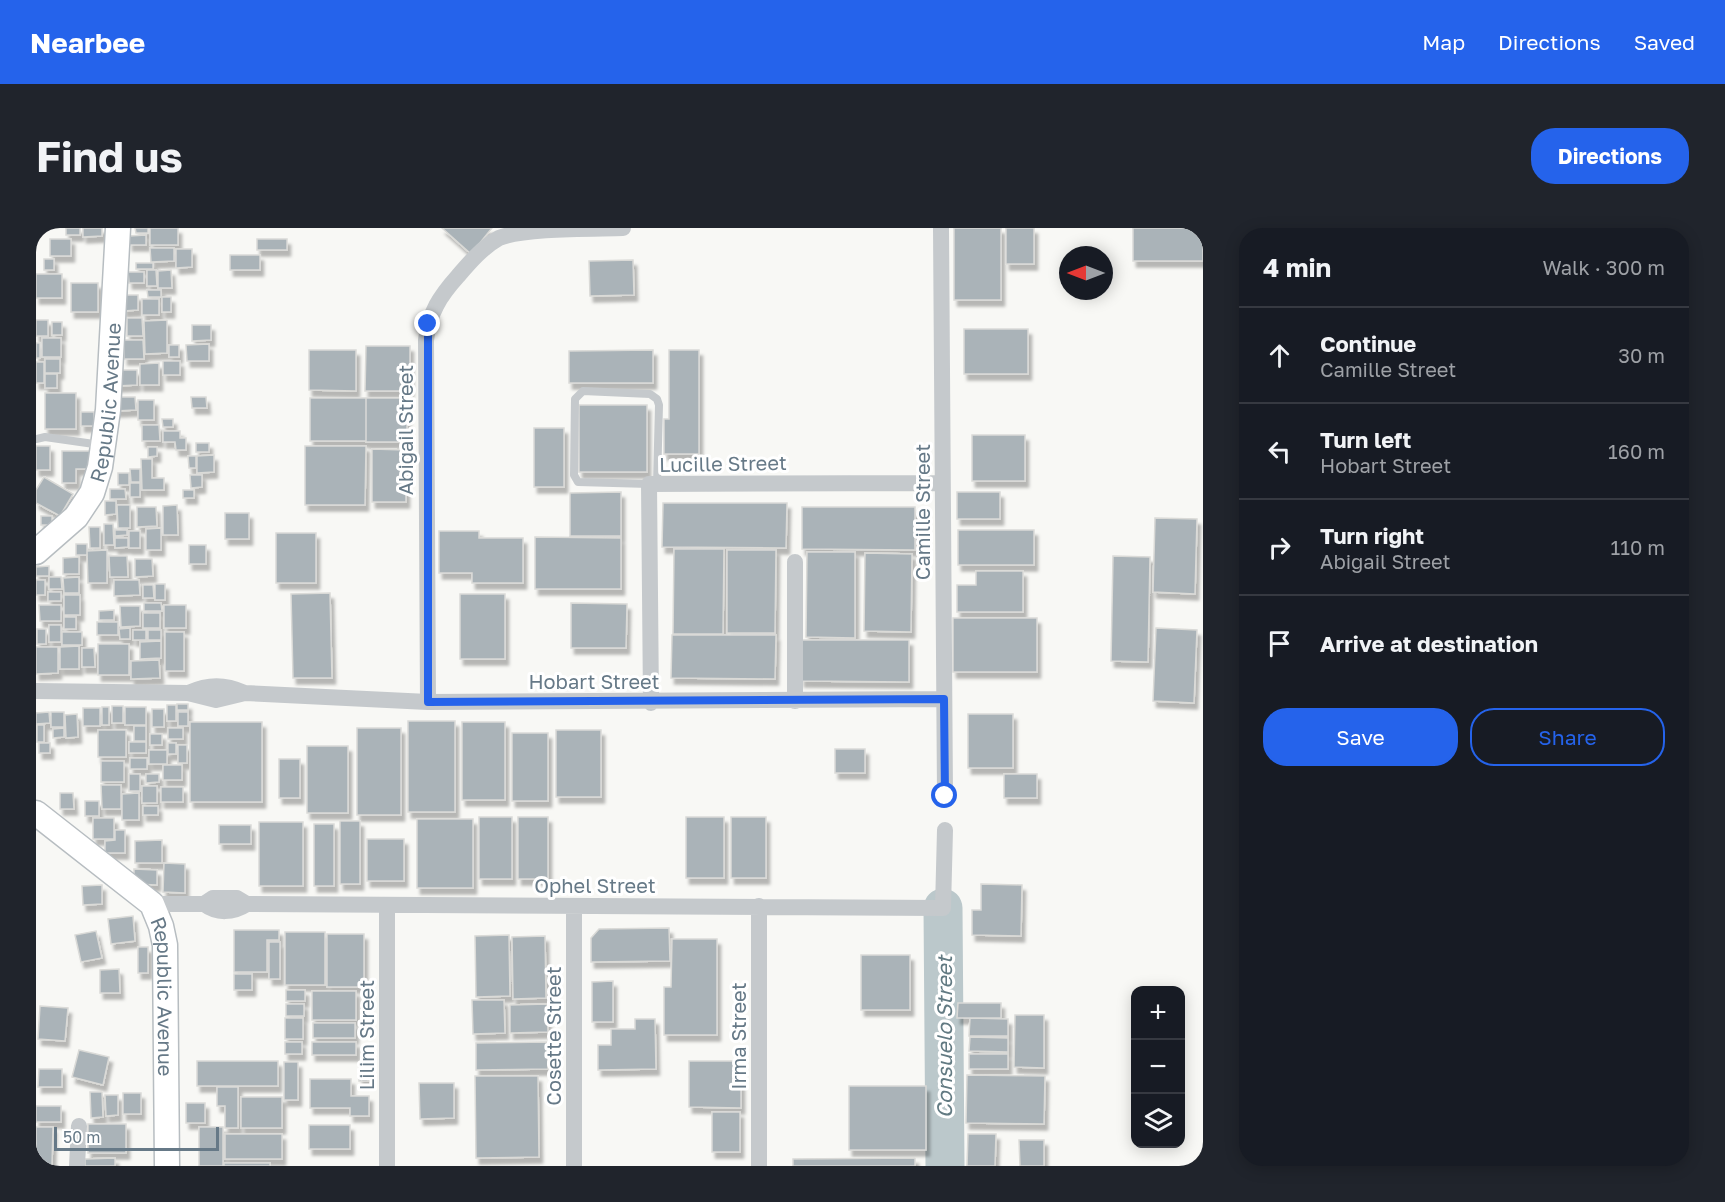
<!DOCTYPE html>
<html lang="en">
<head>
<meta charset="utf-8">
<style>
  body { margin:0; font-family:"Golos Text",sans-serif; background:#20242c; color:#f1f3f6 }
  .controls { position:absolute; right:18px; bottom:18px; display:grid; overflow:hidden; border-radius:12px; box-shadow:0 3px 15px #0003 }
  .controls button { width:54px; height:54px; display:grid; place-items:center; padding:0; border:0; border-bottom:2px solid #363941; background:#171b24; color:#f1f3f6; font:30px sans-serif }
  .compass { position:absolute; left:1023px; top:18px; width:54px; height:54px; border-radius:50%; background:#171b24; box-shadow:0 3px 15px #0003; rotate:270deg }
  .scale { position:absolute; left:18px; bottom:15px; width:165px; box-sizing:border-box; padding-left:6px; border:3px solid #667987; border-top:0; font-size:16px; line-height:21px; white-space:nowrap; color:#667987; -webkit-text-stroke:4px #fff; paint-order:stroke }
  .stop { position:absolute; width:18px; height:18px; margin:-14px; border:4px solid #2563eb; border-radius:50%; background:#fff }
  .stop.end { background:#2563eb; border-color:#fff; box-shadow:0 2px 6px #0008 }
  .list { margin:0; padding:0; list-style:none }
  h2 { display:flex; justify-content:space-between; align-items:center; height:78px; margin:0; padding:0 24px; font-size:26px }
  h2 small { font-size:20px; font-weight:400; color:#9ea1a6 }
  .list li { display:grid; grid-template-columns:39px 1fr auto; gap:18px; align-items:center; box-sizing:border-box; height:96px; padding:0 24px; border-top:2px solid #363941 }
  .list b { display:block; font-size:22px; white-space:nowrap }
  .list p { margin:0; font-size:20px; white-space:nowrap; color:#9ea1a6 }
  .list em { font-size:20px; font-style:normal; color:#9ea1a6 }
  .actions { display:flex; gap:12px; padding:18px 24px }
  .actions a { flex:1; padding:14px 0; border:2px solid #2563eb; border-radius:24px; text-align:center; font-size:21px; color:#2563eb }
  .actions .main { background:#2563eb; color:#fff }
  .icon { flex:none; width:33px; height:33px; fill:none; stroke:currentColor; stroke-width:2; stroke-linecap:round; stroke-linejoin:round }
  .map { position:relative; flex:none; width:1167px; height:938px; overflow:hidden; border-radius:24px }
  header { display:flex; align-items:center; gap:36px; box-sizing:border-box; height:84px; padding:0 30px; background:#2563eb; color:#fff }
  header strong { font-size:28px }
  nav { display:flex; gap:33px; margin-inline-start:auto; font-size:21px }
  .intro { display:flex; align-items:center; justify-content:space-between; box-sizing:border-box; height:144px; padding:0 36px }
  h1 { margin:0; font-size:42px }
  .button { padding:15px 27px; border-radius:24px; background:#2563eb; color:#fff; font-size:21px; font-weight:700 }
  main { display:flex; gap:36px; padding:0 36px }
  aside { flex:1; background:#171b24; border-radius:24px; box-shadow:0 3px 15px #0003 }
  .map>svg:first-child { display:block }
</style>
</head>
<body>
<header>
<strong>Nearbee</strong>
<nav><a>Map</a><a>Directions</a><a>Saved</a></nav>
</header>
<div class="intro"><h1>Find us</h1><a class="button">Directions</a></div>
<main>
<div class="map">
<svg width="1167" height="938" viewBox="0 0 1167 938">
  <defs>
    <filter id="shadow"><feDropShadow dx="3.5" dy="6" stdDeviation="1.5" flood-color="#0004"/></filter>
  </defs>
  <rect width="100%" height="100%" fill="#f8f8f5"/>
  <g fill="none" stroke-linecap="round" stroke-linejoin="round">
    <path stroke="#bbc8cb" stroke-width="39" d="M907,680L909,938"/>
  </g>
  <path fill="#aab3b8" stroke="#dadad7" stroke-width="1.5" filter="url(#shadow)" d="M30,0H44V7H30Z
    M47,0H66V8L47,9Z
    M99,0H112V5H100Z
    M114,0H142V17H114Z
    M406,0H456L435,26Z
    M918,0H965V72H918Z
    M970,0H998V36H970Z
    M1097,0H1167V33H1097Z
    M110,7V17H93V8Z
    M14,11H35V28H14Z
    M221,11H251V22H221Z
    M114,20H138V33L115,34Z
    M140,21H156V39L140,40Z
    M194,27H224V42H194Z
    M8,31H18V42H8Z
    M597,32L598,67L554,68L553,33Z
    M100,35H117V41H100Z
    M111,42H120L121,58H111Z
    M135,42L136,60H122V43Z
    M92,44H108V55H93Z
    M0,46H26V70H0Z
    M35,55H62V84H35Z
    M111,62H125V69H112Z
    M87,67H102V82L87,83Z
    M126,69H135V84H126Z
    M106,71H123V87H106Z
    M91,90H106L107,108H91Z
    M0,92H12V108H0Z
    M131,92V125L109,126L108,93Z
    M16,94H26V107H16Z
    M156,97H175V112L156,113Z
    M928,101H992V146H928Z
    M6,110H25V129H6Z
    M88,112H107L108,131H88Z
    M0,115H4V130H0Z
    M173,116V133H151L150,117Z
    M133,117H143V129H133Z
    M330,118H374V163H329Z
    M273,122H320V163L273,162Z
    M617,122V155H533V123Z
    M633,122H663V226H628V191H633Z
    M9,131H24V145H9Z
    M127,133H144V147H127Z
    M0,134H8V155H0Z
    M123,135V157H104V136Z
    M79,142H101V157L80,158Z
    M9,146H21V160H9Z
    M9,165H40V201H9Z
    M79,169H99L100,182L79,183Z
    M155,169H170L171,180H156Z
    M274,170H330V213H274Z
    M330,170H371V214H330Z
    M102,172H118V192H102Z
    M543,177H611V244H543Z
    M45,184H58V198H45Z
    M126,191H137V199H127Z
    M106,197H123L124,213H106Z
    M498,200H528V259H498Z
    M127,203H144V210H150V222H140L139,214H127Z
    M936,207H989V253H936Z
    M160,215H173V224H160Z
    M0,218H14V242H0Z
    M269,218H330L329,277H269Z
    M112,219H121V228L112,229Z
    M336,221L370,222V274H336Z
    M26,223H54V241H40V255H26Z
    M178,227V244L161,245V228Z
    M152,228H160V240H153Z
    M105,231H116V250H128V262H106Z
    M94,241H104V254H95Z
    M82,245H93V257H82Z
    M154,247H166V259L155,260Z
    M8,249L37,266L24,288L0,275V262Z
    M94,255H104V269H94Z
    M74,261H89L90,271H74Z
    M147,262H158V270H147Z
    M585,264V308H534V265Z
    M921,264H964V291H921Z
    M69,273H80V286L69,287Z
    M627,275H751L750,320L626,319Z
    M81,277H94V300H82Z
    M141,277L142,307H127V278Z
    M101,279H120L121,298L101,299Z
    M766,279H879V322L766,321Z
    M189,285H213V311H189Z
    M5,288H16V297H5Z
    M1119,290L1161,291L1159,366L1117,364Z
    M68,296H77L78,317H68Z
    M53,299H64V320H54Z
    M125,300V322H110V301Z
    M79,302H91V307L79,308Z
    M922,302H998V337H922Z
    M93,303H104V320H93Z
    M403,303H443V310H487V355H436V345H403Z
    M240,305H280V355H240Z
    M499,309L585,310V361H499Z
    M79,310H92V319L79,320Z
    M40,316H51V327H40Z
    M153,317H170V336H153Z
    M638,321H688L687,406H637Z
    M71,322V355H52L51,323Z
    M691,322H740L739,405H691Z
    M771,324H819V410L770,409Z
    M829,325L876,326L875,404L828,403Z
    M73,328H91L92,349H74Z
    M1077,328L1114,329L1112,434L1075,433Z
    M43,329V346H27V330Z
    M99,331H116L117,348L99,349Z
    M13,338V348H0V339Z
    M940,343H987V384H921V357H940Z
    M13,349H25L26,361H13Z
    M43,349V365H28L27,350Z
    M0,352H9V367H0Z
    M78,352H103L104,367L78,368Z
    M119,356H129V372H119Z
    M107,357H117L118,370H107Z
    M12,364H25V373H12Z
    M294,365L296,450H257L255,366Z
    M424,366H469V431H424Z
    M28,367H44V387H28Z
    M108,375H125L126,383H108Z
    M535,375L591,376L590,420H535Z
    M3,377H25V393H4Z
    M128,377H150V400H128Z
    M84,378H104V398L85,399Z
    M78,382V392H63V383Z
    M107,385H124V400H107Z
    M28,389H40V401H28Z
    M917,390H1001V444H917Z
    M61,394H82V407H61Z
    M13,397H25V414H13Z
    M94,400V411H84L83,401Z
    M1120,400L1161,402L1158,475L1117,473Z
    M1,401H10V416H1Z
    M97,402H110V412H97Z
    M112,402H125V412H112Z
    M26,404H46V417H26Z
    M129,404H148V443H129Z
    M636,407H740L739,451L635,450Z
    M765,412H873V454L765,453Z
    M125,413V430L104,431V414Z
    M62,416H93V447H62Z
    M43,418V441H24V419Z
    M0,419H22V445L0,446Z
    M46,420H58L59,439H46Z
    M123,432L124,450L95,451V433Z
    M141,476H152V482H141Z
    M131,477H140V493H131Z
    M76,478H87V495H76Z
    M66,479H73V497H66Z
    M89,479H110V497H89Z
    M47,480H64V498H47Z
    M116,481H128V499H116Z
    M13,484L14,495L0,496V485Z
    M15,484H28V499H15Z
    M142,484H152V498H142Z
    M41,486L42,509L30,510L29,487Z
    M932,486H977V540H932Z
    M372,493H419V584H372Z
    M154,494H226V574H154Z
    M426,494H469V572H426Z
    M1,497H8V514H1Z
    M98,498H110V513H98Z
    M28,500V509L17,510V501Z
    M132,500H147V511H132Z
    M321,500H365V587H321Z
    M62,502H90V529H62Z
    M520,502H565V569H520Z
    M476,505H512V573H476Z
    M114,506H126V517H114Z
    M93,514H110V525H93Z
    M3,515H14V525H3Z
    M132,515H140V526H132Z
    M142,517H151V535H142Z
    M271,518H312V585H271Z
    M799,521H829V545H799Z
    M113,522H131V536H113Z
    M94,530H111V541H94Z
    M243,531H264V570H243Z
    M65,533H88V554H65Z
    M127,537H146V552H127Z
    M93,546H104V563H93Z
    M110,546H123V554L110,555Z
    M968,546H1001V570H968Z
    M65,557H85V581H66Z
    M106,558H121V575H106Z
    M125,559H147V574H125Z
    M24,565H37L38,581H24Z
    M103,565V592H86V566Z
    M49,573H63V588H49Z
    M107,578H122V587H107Z
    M443,589H476V651H443Z
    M482,589H512V651H482Z
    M650,589H688V650H650Z
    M695,589H730V650H695Z
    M57,590H78V611H57Z
    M381,591H437V660H381Z
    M304,593H324V656H304Z
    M223,594H267V658H223Z
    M278,596H298V658H278Z
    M183,597H215V616H183Z
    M79,602H89V625H69V613L79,612Z
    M331,611H368V653H331Z
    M126,612V635H99V613Z
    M128,635L149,636V665L127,664Z
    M98,641L121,642V657L98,656Z
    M945,656L986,657L985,708L936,707V682H945Z
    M66,657V676L47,677L46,658Z
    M97,688L99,713L75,716L72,691Z
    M633,700L634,733L555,734V710L563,701Z
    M198,702H243V712H231V744H198Z
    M60,703L66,730L45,734L39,707Z
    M249,704H289V757H249Z
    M291,706H328V759H291Z
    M473,707L474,768L440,769L439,708Z
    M509,708L510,770L477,771L476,709Z
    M636,711H681V807H628V759H635Z
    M233,714H244V751H233Z
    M102,719H112V745H102Z
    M825,727H874V782H825Z
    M83,741L84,765H64V742Z
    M198,746H216V762H198Z
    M577,753V794H556V754Z
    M250,762H269V773H250Z
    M276,763H320V792H276Z
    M436,772H468L469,805L437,806Z
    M922,775H965V790H921Z
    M250,776H268V788H250Z
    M511,776L512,804L474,805V777Z
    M4,778L32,780L29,813L2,811Z
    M979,787H1008V840L978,839Z
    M249,790H267V811H249Z
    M934,790L972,791V808H933Z
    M599,791H619L620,841L562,842V817H575V801H599Z
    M277,795H319V810H277Z
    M934,809L972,810V824L933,823Z
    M249,814H266V826H249Z
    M276,814H320V827H276Z
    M511,814L512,841L440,842V815Z
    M43,822L73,829L67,857L36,849Z
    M933,826H972V841H933Z
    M161,833H242V858H161Z
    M653,833H705V880L653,879Z
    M248,834H262V872H248Z
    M323,836H332V853H323Z
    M3,841H26V859H2Z
    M931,847L1009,848L1008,896L930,895Z
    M439,848H502L503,929L440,930Z
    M274,851H315V868H333V888H314V880H274Z
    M383,855H418V890L384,891Z
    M813,858H890V922H813Z
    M181,859H202V900H189V878H181Z
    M54,864H66L67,889L55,890Z
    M87,865H105V886H87Z
    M69,867H82V887L70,888Z
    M205,869H246V900H205Z
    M150,875H169V895H150Z
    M0,878H25V894H0Z
    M676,884H704V924H676Z
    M52,896H90V925H52Z
    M273,897H314V921H273Z
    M0,899H17L16,937H0Z
    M163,899H187V938H163Z
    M189,906H246V931H189Z
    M932,906H960L959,938H931Z
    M983,912H1008V938H984Z
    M79,930V938H49V931Z
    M879,930V938H757V931Z
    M188,935H234V938H188Z"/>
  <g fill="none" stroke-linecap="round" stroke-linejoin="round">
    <g stroke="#b7bdc1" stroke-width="27">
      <g id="secondary">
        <path id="s1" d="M0,324L40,289L56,265L64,239L72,182L82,0"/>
        <path id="s2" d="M0,585L116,676L125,698L129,717L131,938"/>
      </g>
    </g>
    <path stroke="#c5c9cc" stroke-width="8" d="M0,211L9,209L65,217
      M613,256L542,254L538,247L539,171L547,163L614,166L621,171L623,177L621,256"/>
    <path stroke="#c5c9cc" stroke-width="16" d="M905,0L909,568
      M759,334V473
      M0,463L152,465L180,472L209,465
      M152,465C173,456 188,456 209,465L392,474L908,471
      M392,474L390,112C393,85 404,68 422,48C434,34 447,19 463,10C488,0 556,1 587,0
      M615,475L613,256L906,255
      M116,676H168L177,670H201L211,676
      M168,676C181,686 197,685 211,676L907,680L909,602
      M351,677V938
      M538,678V938
      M41,938L43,898
      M723,938V678"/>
    <use href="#secondary" stroke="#fff" stroke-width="24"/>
  </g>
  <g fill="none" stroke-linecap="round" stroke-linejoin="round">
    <path stroke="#2563eb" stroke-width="8" d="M392,96V474L908,471L909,568"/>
  </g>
  <g text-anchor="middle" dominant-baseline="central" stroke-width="6" stroke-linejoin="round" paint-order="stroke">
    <g font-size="20" fill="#667987" stroke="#fff">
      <text stroke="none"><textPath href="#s1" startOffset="174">Republic Avenue</textPath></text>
      <text transform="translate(369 202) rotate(-90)">Abigail Street</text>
      <text transform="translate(687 235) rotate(-1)">Lucille Street</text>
      <text transform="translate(886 284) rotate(-90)">Camille Street</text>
      <text x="558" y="453">Hobart Street</text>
      <text x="559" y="657">Ophel Street</text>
      <text stroke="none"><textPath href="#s2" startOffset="242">Republic Avenue</textPath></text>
      <text transform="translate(330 807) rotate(-90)">Lilim Street</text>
      <text transform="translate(517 808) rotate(-90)">Cosette Street</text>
      <text transform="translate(702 808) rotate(-90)">Irma Street</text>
    </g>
    <g font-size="21" font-style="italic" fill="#627a82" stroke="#fff">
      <text transform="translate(908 809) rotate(-90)">Consuelo Street</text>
    </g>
  </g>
</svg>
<div class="controls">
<button>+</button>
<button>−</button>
<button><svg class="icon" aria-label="layers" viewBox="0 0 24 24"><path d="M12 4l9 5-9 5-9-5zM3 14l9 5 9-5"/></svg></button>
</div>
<svg class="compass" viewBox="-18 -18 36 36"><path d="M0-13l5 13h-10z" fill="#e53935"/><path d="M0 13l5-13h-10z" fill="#9ea1a6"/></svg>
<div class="scale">50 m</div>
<div class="stop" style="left:909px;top:568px"></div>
<div class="stop end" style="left:392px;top:96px"></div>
</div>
<aside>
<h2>4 min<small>Walk · 300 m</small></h2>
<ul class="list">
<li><svg class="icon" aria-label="ahead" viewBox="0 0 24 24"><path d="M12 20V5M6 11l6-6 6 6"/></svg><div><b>Continue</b><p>Camille Street</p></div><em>30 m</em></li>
<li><svg class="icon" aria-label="left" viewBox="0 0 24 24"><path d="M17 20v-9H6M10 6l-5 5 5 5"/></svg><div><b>Turn left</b><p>Hobart Street</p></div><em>160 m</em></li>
<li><svg class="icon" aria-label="right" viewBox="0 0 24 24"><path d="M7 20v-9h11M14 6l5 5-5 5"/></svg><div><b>Turn right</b><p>Abigail Street</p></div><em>110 m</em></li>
<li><svg class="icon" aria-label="arrive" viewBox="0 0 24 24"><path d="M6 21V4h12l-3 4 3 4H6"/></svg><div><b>Arrive at destination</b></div></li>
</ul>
<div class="actions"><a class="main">Save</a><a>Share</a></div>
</aside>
</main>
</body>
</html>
